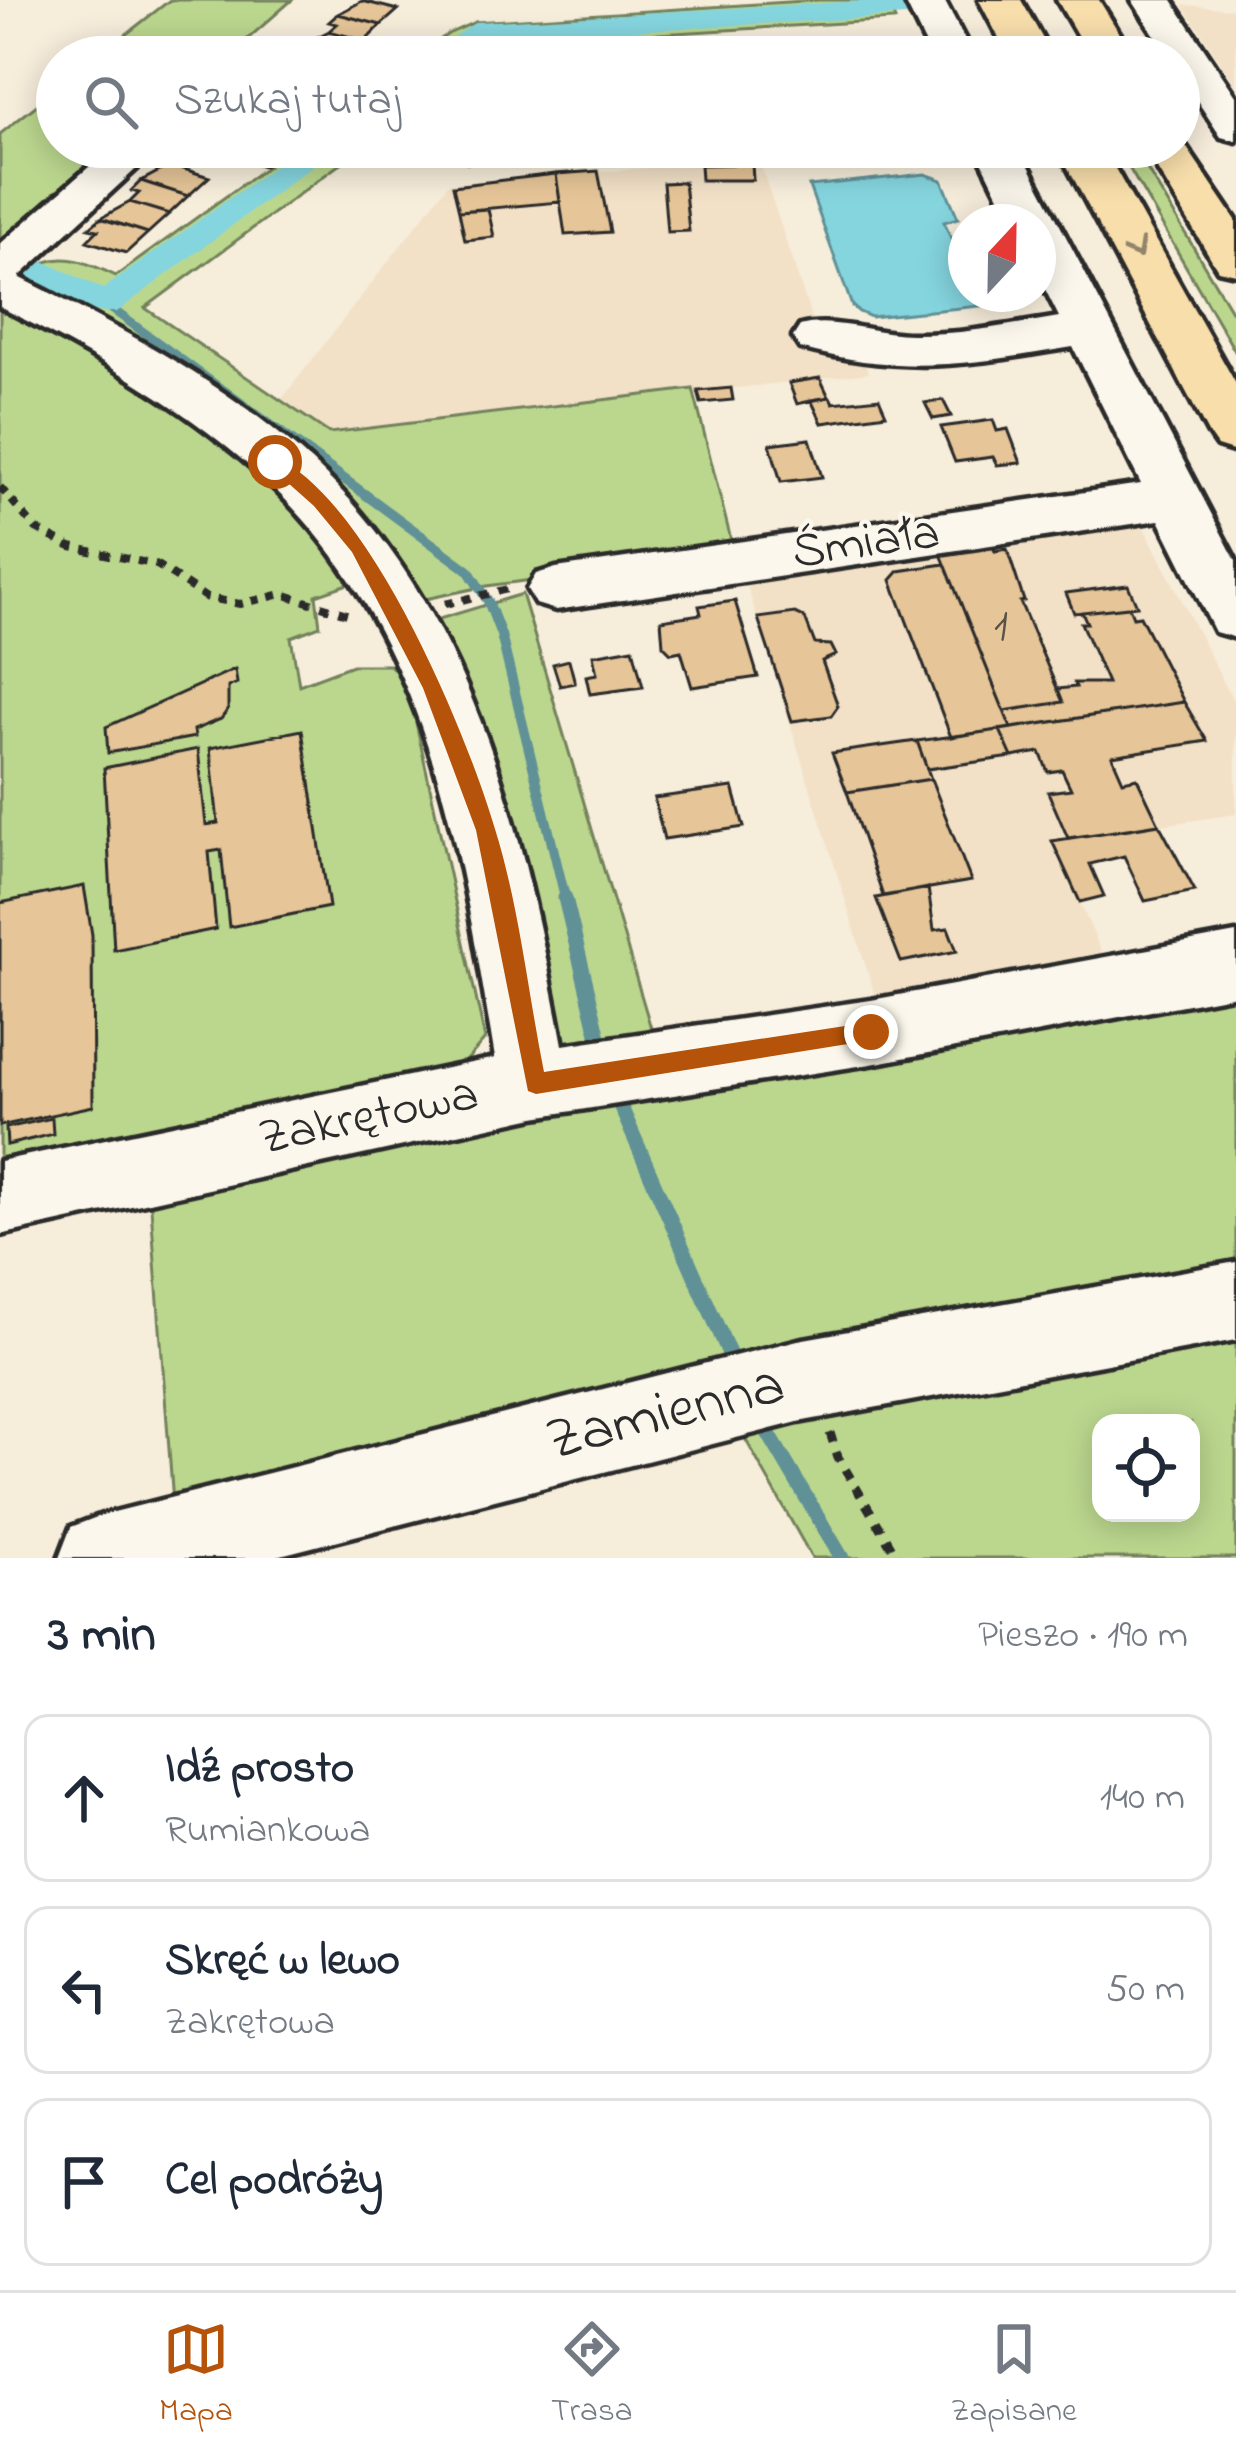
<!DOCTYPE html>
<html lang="pl">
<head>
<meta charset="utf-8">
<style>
  body { margin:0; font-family:"Indie Flower",sans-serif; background:#f6f6f7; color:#1f2937 }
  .controls { position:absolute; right:36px; bottom:36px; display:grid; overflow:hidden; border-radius:24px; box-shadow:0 6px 30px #0003 }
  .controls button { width:108px; height:108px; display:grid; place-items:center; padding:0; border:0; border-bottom:3px solid #e0e1e3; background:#fff; color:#1f2937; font:60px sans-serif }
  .compass { position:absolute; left:948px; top:204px; width:108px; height:108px; border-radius:50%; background:#fff; box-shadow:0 6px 30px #0003; rotate:22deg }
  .stop { position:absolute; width:36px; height:36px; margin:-27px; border:9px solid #b45309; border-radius:50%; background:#fff }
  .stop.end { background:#b45309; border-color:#fff; box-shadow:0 3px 12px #0008 }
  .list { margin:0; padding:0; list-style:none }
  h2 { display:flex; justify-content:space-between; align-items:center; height:156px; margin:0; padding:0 48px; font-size:51px }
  h2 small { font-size:39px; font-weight:400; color:#747a83 }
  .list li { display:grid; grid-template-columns:78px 1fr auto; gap:36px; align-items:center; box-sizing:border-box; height:168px; margin:0 24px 24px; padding:0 24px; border:3px solid #e0e1e3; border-radius:24px }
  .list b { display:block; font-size:45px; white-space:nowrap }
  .list p { margin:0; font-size:39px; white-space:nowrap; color:#747a83 }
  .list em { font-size:39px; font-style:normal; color:#747a83 }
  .icon { flex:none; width:66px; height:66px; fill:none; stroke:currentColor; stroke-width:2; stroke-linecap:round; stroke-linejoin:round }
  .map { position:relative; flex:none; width:1236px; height:1558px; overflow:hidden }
  .search { position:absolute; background:#fff; box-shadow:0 6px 30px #0003; left:36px; right:36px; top:36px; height:132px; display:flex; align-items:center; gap:30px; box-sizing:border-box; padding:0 42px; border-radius:66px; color:#747a83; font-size:45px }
  .sheet { height:732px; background:#fff }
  nav { display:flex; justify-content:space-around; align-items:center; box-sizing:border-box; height:168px; border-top:3px solid #e0e1e3; background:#fff; font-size:33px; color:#747a83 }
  nav a { display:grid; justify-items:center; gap:6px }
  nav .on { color:#b45309 }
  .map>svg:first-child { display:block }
</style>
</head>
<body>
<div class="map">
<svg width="1236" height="1558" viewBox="0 0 1236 1558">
  <rect width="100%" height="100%" fill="#f7eddb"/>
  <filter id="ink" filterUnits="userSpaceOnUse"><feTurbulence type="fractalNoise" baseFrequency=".00833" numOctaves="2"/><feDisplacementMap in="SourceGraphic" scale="24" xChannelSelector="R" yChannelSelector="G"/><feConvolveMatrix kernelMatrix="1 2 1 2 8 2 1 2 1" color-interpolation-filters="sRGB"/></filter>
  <g filter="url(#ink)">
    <path fill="#f2e1c7" d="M1183,5L1236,9V86Z
      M759,160L818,337L825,350L865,365L869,373L329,434L281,400L449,183Z
      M1137,514L1236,706V814L1053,841L1107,965L878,1005L744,576Z"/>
    <path fill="#bbd78e" stroke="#73815c" stroke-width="3" fill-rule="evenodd" d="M170,0H292L227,57H97Z
      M819,0H887L895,20L505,43L486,57H416L448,34L475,22Z
      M57,89V147H124L23,234L13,231L8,245L0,250V134Z
      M294,147H363L145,308L329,433L693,389L734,552L487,586L420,600L351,510L30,285V272C57,248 87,262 116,276Z
      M1117,147H1134L1236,319V353Z
      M0,298L70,336L198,426L316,524L354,582L316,595L320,626L291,637L299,685L352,665H390L408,686L485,1039L454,1075L0,1169Z
      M522,594L653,1035L563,1059L419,625Z
      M1236,981V1286L174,1516L149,1181Z
      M1236,1329V1558H812L742,1433ZM1101,1423H1191V1513H1101Z"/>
    <path fill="#85d5df" stroke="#619197" stroke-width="3" d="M925,174L942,180L958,218L944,222L966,273V294H975L980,306L871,317L859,312L852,306L809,186Z"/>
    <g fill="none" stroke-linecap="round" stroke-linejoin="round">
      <path stroke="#619197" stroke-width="9" d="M105,304L227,393"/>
      <path stroke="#619197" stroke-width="10" d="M223,390L468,570L488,601L501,635L566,901"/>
      <path stroke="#619197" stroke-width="15" d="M565,898L603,1054
        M613,1089L735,1367
        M760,1419L842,1558"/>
      <path fill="#85d5df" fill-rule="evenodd" d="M880,0H914L922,7L908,16L483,39L458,57H424L476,22Z
        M301,147H337L117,312H93L23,275L18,268L23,261L35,257L103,289Z"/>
    </g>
    <path fill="#e6c598" stroke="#2b2b2b" stroke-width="3" d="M362,1L398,10L381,25L338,14Z
      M338,14L346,16L381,25L365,41L329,31L337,24L329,22Z
      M329,31L365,41L348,56L304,44Z
      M304,44L312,46L348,56L301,57L303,54L295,52Z
      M462,147H518L521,155L467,163Z
      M249,149L276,157L264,166L239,158Z
      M752,164L753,180H701L700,165Z
      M171,165L209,177L188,196L141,181Z
      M598,171L610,232L565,235L556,174Z
      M556,174L560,202L459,211L453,186Z
      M141,181L150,184L188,196L169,214L130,202L139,193L131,191Z
      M684,182L689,231L667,232L663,183Z
      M130,202L169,214L148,233L101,218Z
      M488,209L494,237L465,240L459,211Z
      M101,218L109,221L148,233L126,253L87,241L98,230L89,228Z
      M820,378L829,397L797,404L789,383Z
      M731,388L733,400L701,403L698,391Z
      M830,397L833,403L879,398L886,414L822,423L811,400Z
      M943,400L951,416L933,419L925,403Z
      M993,420L997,431L1008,429L1021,463L997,465L993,457L955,462L941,427Z
      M810,439L822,477L781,482L770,444Z
      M992,545L995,551L1007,549L1024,601L1020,602L1063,702L1004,711L941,554Z
      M945,564L1004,711L1011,728L951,737L891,580L899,571Z
      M1128,585L1137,606L1074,613L1066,593Z
      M735,601L758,677L692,687L681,651L671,653L663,645L661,620L701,614L699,606Z
      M1129,607L1133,617L1140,616L1184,702L1011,728L1004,711L1063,702L1058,689L1076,687L1074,683H1107L1081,623H1087L1082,612Z
      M795,613L805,618L815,644L831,645L836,655L822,661L838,706L831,716L792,721L758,618Z
      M633,648L643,687L590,694L586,676L597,674L593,655Z
      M569,660L575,683L560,686L553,664Z
      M235,669L237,683L228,687V709L221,719L194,730L195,737L108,753L106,727Z
      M1184,702L1207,741L1112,756L1123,781L1137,778L1159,824L1129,829L1068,838L1048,792L1071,789L1062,770L1048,772L1040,752L1012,757L1000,730Z
      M302,730L329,907L229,927L221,850L209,852L216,929L114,950L104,768L198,749L206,825L218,823L210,748Z
      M1000,730L1012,757L927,769L917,741Z
      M917,741L931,779L847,792L832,753Z
      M931,779L971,881L883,896L847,792Z
      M733,787L744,827L664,839L654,798Z
      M1159,824L1195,891L1145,901L1124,856L1090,864L1104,896L1080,902L1052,841Z
      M84,886L92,935L93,1106L0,1126V903Z
      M928,888L934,930L948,928L957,951L901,962L876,898Z
      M52,1118L53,1134L7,1145L6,1128Z"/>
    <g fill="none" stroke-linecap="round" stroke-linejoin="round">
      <g stroke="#2b2b2b" stroke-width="9">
        <path id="minor" d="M904,0H944L974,57H932Z
          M1132,0H1172L1236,96V141L1221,137L1179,73V57H1169Z
          M112,147H160L19,277C135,335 263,403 350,500C485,650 527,854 563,1045L871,1000L1236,933V995L871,1064L535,1117L0,1235V1161L495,1058C464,874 436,676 311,528C231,433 110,363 0,307V244Z
          M975,147H1019L1236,561V638L1215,632L1159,520L556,610L536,604L527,589L536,574L556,568L1141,484L1073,347C971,364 904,376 800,348L793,337L800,326C833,317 875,334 911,334C960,335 1010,325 1059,317L1038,275V222H1012Z
          M1236,1262V1340L798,1422L269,1558H59L71,1527L102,1515L798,1340Z"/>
      </g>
      <g stroke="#2b2b2b" stroke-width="9">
        <path id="highway" d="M979,0H1021L1053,57H1009Z
          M1057,0H1099L1134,57H1090Z
          M1179,136L1236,220V274L1218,270L1144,147H1179Z
          M1057,147H1103L1236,384V452L1217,446L1208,433Z"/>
      </g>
      <path stroke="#2b2b2b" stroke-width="8" stroke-dasharray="9 9" stroke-linecap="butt" d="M0,487L36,529L71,547L157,565L205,597L240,604L282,594L347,614
        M445,604L512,588"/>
      <path stroke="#2b2b2b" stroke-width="9" stroke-dasharray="10 10" stroke-linecap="butt" d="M830,1433L838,1457L898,1558"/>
      <use href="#minor" fill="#fbf7ec" fill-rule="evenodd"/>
      <use href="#highway" fill="#f8deab" fill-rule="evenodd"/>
    </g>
    <defs><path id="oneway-chevron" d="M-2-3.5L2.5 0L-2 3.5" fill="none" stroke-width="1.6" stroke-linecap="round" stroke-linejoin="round" transform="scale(3)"/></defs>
    <use stroke="#92846b" href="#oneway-chevron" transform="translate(1136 250) rotate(61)"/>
  </g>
  <path fill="#b45309" d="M275,457C370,500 466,731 495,829C519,906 528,992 544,1072L871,1022L882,1032L879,1039L536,1094L528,1091L476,830L423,688L352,552L314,506L269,466V458Z"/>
  <g text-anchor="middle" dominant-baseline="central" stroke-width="9" stroke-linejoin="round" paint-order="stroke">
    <g font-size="45" fill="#5a5246">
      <text x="1001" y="628">1</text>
    </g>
    <g font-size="51" fill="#2b2b2b" stroke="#fbf7ec">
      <text transform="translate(866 544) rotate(-8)">Śmiała</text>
      <text transform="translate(369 1118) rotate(-12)">Zakrętowa</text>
    </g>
    <g font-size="60" fill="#2b2b2b" stroke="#fbf7ec">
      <text transform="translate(666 1415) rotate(-14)">Zamienna</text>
    </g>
  </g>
</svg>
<div class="controls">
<button><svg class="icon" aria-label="locate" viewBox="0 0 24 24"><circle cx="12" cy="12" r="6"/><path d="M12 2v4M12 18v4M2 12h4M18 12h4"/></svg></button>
</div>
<svg class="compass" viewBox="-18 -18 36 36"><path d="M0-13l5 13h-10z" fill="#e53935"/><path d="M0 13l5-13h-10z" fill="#747a83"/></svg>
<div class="stop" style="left:275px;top:462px"></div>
<div class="stop end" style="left:871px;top:1032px"></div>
<div class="search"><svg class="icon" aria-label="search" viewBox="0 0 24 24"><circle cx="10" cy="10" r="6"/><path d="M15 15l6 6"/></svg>Szukaj tutaj</div>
</div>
<section class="sheet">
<h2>3 min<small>Pieszo · 190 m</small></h2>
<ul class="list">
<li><svg class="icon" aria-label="ahead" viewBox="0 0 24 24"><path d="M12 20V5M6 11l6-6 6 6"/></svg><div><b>Idź prosto</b><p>Rumiankowa</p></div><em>140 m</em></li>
<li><svg class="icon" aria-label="left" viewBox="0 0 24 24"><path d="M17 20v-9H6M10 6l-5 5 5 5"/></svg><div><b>Skręć w lewo</b><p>Zakrętowa</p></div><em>50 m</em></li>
<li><svg class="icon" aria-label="arrive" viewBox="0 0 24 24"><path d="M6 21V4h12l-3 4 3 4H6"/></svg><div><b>Cel podróży</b></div></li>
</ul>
</section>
<nav>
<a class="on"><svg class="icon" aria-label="map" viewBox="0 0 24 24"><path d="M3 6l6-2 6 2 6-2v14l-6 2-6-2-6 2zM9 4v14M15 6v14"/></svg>Mapa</a>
<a><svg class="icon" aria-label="directions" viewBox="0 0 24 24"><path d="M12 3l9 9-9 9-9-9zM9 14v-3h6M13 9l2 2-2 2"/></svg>Trasa</a>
<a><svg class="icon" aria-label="saved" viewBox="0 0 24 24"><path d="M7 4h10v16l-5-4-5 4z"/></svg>Zapisane</a>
</nav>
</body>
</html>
